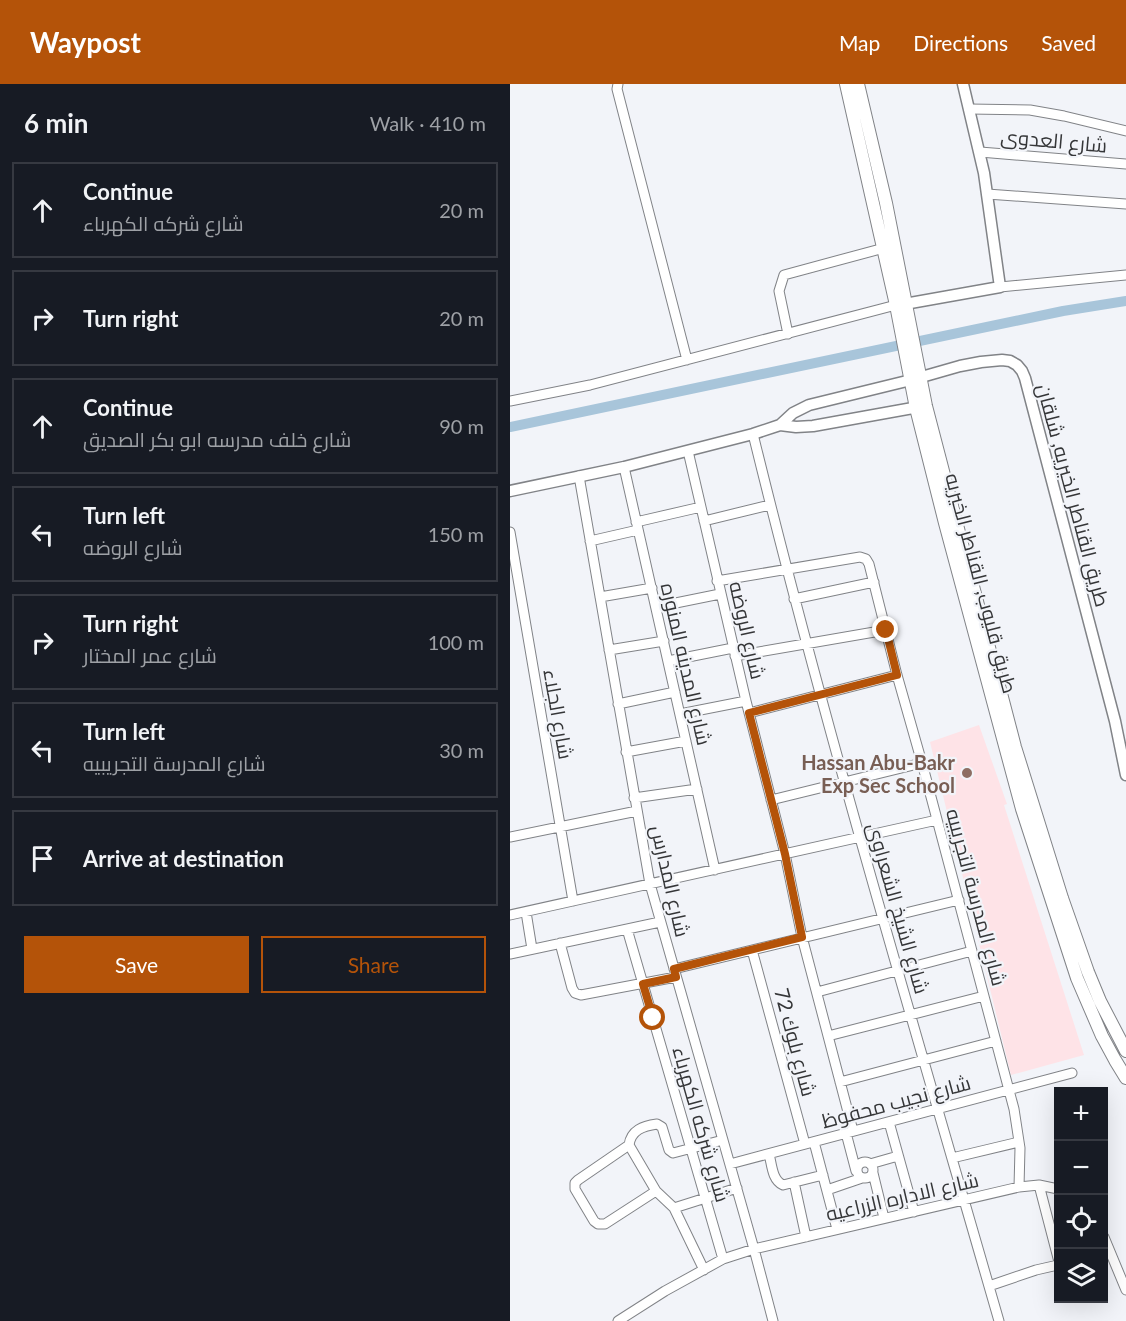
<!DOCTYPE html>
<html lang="en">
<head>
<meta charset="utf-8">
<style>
  body { margin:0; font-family:Lato,Cairo,sans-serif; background:#242831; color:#f1f3f6 }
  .controls { position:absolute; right:18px; bottom:18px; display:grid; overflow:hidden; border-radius:0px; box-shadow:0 6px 24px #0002 }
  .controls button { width:54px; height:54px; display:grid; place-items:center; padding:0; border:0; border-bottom:2px solid #363941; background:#171b24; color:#f1f3f6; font:30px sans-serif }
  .stop { position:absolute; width:18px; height:18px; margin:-14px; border:4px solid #b45309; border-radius:50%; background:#fff }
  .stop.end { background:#b45309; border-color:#fff; box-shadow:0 2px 6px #0008 }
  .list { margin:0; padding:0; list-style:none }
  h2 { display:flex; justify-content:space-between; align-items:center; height:78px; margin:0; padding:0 24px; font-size:26px }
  h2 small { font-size:20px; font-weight:400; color:#9ea1a6 }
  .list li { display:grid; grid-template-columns:39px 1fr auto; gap:18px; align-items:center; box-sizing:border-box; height:96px; margin:0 12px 12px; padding:0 12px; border:2px solid #363941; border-radius:0px }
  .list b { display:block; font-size:22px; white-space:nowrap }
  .list p { margin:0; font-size:20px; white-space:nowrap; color:#9ea1a6 }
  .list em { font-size:20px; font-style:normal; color:#9ea1a6 }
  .actions { display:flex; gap:12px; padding:18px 24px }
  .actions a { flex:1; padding:14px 0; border:2px solid #b45309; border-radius:0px; text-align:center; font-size:21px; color:#b45309 }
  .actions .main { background:#b45309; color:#fff }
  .icon { flex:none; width:33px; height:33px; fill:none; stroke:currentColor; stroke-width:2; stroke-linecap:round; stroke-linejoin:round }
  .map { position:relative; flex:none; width:616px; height:1237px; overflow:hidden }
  header { display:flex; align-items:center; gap:36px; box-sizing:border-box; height:84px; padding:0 30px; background:#b45309; color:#fff }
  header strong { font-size:28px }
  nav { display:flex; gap:33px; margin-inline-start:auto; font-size:21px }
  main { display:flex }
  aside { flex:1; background:#171b24 }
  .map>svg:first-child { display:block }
</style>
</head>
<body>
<header>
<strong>Waypost</strong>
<nav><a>Map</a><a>Directions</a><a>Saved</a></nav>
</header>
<main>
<aside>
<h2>6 min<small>Walk · 410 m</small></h2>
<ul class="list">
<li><svg class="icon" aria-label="ahead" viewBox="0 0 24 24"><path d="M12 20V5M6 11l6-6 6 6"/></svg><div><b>Continue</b><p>شارع شركه الكهرباء</p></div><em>20 m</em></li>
<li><svg class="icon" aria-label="right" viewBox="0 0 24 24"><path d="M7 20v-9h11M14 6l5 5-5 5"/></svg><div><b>Turn right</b></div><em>20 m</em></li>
<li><svg class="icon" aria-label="ahead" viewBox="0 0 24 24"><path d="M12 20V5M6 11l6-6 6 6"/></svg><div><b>Continue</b><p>شارع خلف مدرسه ابو بكر الصديق</p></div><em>90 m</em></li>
<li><svg class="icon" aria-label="left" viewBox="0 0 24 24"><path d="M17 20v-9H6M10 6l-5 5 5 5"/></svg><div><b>Turn left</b><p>شارع الروضه</p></div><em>150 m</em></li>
<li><svg class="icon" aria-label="right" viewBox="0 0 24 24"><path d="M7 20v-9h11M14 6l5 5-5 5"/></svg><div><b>Turn right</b><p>شارع عمر المختار</p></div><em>100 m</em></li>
<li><svg class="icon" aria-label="left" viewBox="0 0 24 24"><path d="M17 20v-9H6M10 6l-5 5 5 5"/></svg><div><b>Turn left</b><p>شارع المدرسة التجريبيه</p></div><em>30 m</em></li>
<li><svg class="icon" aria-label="arrive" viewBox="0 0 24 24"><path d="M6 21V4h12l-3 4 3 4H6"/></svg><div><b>Arrive at destination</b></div></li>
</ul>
<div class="actions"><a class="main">Save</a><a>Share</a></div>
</aside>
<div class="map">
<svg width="616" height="1237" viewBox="0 0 616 1237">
  <rect width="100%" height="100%" fill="#f2f4f9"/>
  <path fill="#fee3e7" d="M469,641L497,720L494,721L574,971L501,991L420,658Z"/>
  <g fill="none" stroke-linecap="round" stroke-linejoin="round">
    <path stroke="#a8c5da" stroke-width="10" d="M0,343L553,227L616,217"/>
    <g stroke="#818387" stroke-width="11">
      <path id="minor" d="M108,0L107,5L177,276
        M459,25L520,26L554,32L616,47
        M470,68L616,80
        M477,110L616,120
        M490,203L616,191
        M278,250L269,207L274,191L374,164
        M0,317L80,301L386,221
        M243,350C316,648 404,942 489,1237
        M178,367L236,617L275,770L292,853L343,1047
        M114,383L205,786
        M69,392L140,800L244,1165L263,1237
        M194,437L260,421
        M126,438L191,423
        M0,448L63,817
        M80,457L128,446
        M207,497L350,473L356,475L359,480L387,591L412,679L504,1025L510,1064L509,1103
        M90,513L142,504
        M284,515L364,498
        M146,523L210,510
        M99,566L154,557
        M225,572L376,546
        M158,577L223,564
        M108,620L165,608
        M239,629L387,591
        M170,630L236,617
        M116,668L176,657
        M124,714L187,705
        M261,716L412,679
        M0,753L127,727
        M16,828L22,865
        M0,831L427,736
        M117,845L213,1175
        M50,859L62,904L65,909L71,911L166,893
        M242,866L295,1060
        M0,870L150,838
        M164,885L449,816
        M307,908L462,867
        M318,952L474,912
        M330,998L486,957
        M379,1038L404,1128
        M336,1049L346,1087
        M304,1058L327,1145
        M119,1061L68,1096L65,1099V1105L84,1137L88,1140H95L146,1107
        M259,1070C262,1081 262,1096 273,1101L313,1091
        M442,1074L509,1058
        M347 1086a8 8 0 1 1 16 0a8 8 0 1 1-16 0Z
        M220,1080L562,989
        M360,1080L388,1072
        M363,1089L374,1134
        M284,1098L296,1153
        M529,1101L548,1174
        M317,1106L352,1094
        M164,1124L227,1104
        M594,1153L616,1206
        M194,1186L164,1124L146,1107L119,1061C121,1046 133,1042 147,1040L152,1043L159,1066L163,1069L213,1056
        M479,1202L526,1186L548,1181
        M108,1237L155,1207L213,1175L244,1165L509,1103L529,1101L548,1105"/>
    </g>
    <g stroke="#818387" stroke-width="13">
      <path id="tertiary" d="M389,221L490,203L474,89L453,0
        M270,341L286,343L303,342L414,322
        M0,407L114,383L243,350L270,341L283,329L299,321L401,296L450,282L471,278L492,276L500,277L507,281L512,287L515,294L605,637L616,691"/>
    </g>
    <g stroke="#818387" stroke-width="14">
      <path id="secondary" d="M336,0L386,221L406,324L435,439L512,725L567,894L592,952L605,976L616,994
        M348,0L376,119L416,322L505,663L552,814L578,888L590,917L616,967"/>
    </g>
    <use href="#minor" stroke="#fff" stroke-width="9"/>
    <use href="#tertiary" stroke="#fff" stroke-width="10"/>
    <use href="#secondary" stroke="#fff" stroke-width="12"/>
  </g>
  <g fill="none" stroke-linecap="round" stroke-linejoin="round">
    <path stroke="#b45309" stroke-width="8" d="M143,934L133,900L166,893L164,885L292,853L275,770L239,629L387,591L376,546"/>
  </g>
  <circle fill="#8d6e63" stroke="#f2f4f9" stroke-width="2" cx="457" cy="689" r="6"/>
  <g text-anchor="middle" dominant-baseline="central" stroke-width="4.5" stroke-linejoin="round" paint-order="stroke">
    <g font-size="20" fill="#353638" stroke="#f2f4f9">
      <text transform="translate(544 56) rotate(5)">شارع العدوى</text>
      <text transform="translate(564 411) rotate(75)">طريق القناطر الخيريه, شلقان</text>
      <text transform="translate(472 499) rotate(75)">طريق قليوب, القناطر الخيريه</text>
      <text transform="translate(238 546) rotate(77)">شارع الروضه</text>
      <text transform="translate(177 580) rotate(77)">شارع المدينه المنوره</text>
      <text transform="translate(49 630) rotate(80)">شارع الجلاء</text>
      <text transform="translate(161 797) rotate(77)">شارع المدارس</text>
      <text transform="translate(467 813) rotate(75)">شارع المدرسة التجريبيه</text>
      <text transform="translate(389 824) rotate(74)">شارع الشيخ الشعراوى</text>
      <text transform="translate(286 958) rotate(75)">شارع بلوك 72</text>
      <text transform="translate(386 1017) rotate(-15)">شارع نجيب محفوظ</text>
      <text transform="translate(192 1040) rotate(74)">شارع شركه الكهرباء</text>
      <text transform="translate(392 1112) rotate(-13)">شارع الاداره الزراعيه</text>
    </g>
    <g font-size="20" font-weight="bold" fill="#785e54" stroke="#f2f4f9" text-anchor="end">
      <text x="445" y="678">Hassan Abu-Bakr<tspan x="445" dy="23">Exp Sec School</tspan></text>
    </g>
  </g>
</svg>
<div class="controls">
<button>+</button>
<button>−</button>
<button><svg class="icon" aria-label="locate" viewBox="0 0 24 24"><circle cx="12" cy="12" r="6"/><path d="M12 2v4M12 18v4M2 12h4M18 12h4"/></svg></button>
<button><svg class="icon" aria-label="layers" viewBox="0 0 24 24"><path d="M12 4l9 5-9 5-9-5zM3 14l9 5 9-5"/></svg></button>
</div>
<div class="stop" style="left:143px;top:934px"></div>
<div class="stop end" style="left:376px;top:546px"></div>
</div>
</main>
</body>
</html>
